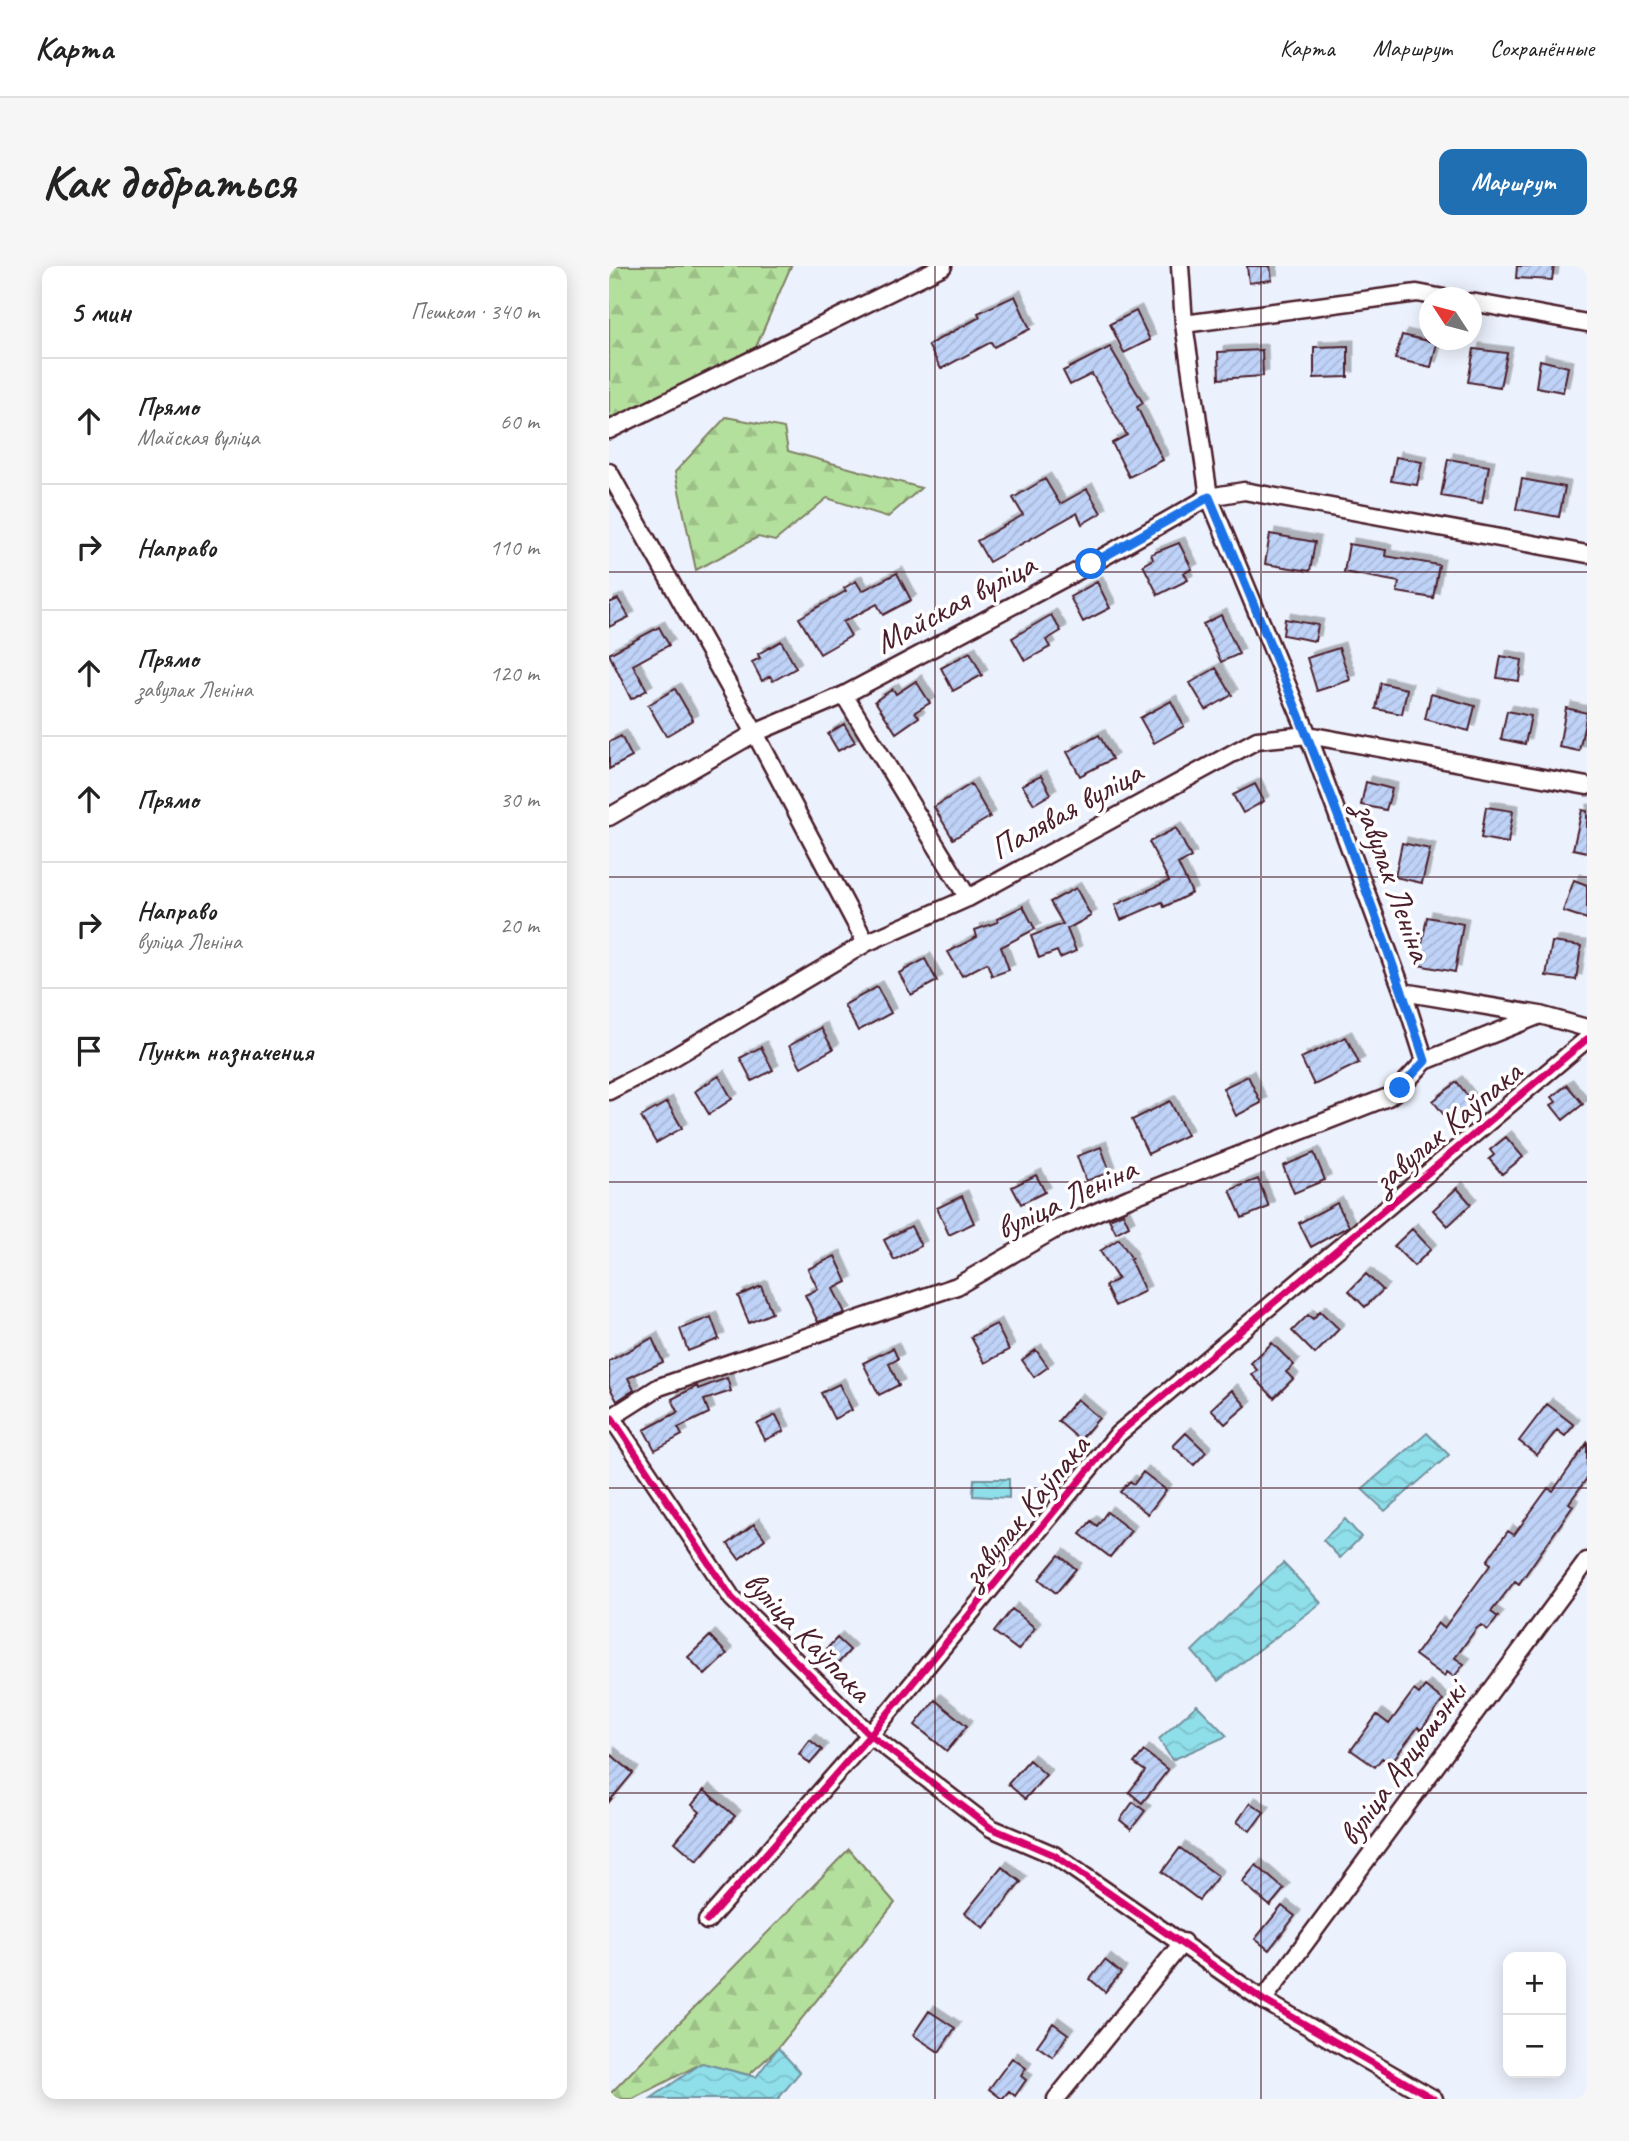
<!DOCTYPE html>
<html lang="ru">
<head>
<meta charset="utf-8">
<style>
  body { margin:0; font-family:Caveat,sans-serif; background:#f6f6f6; color:#222 }
  .controls { position:absolute; right:21px; bottom:21px; display:grid; overflow:hidden; border-radius:14px; box-shadow:0 4px 18px #0003 }
  .controls button { width:63px; height:63px; display:grid; place-items:center; padding:0; border:0; border-bottom:2px solid #e0e0e0; background:#fff; color:#222; font:35px sans-serif }
  .compass { position:absolute; left:810px; top:21px; width:63px; height:63px; border-radius:50%; background:#fff; box-shadow:0 4px 18px #0003; rotate:306deg }
  .stop { position:absolute; width:21px; height:21px; margin:-16px; border:5px solid #1a73e8; border-radius:50%; background:#fff }
  .stop.end { background:#1a73e8; border-color:#fff; box-shadow:0 2px 7px #0008 }
  .list { margin:0; padding:0; list-style:none }
  h2 { display:flex; justify-content:space-between; align-items:center; height:91px; margin:0; padding:0 28px; font-size:30px }
  h2 small { font-size:23px; font-weight:400; color:#767676 }
  .list li { display:grid; grid-template-columns:46px 1fr auto; gap:21px; align-items:center; box-sizing:border-box; height:126px; padding:0 28px; border-top:2px solid #e0e0e0 }
  .list b { display:block; font-size:26px; white-space:nowrap }
  .list p { margin:0; font-size:23px; white-space:nowrap; color:#767676 }
  .list em { font-size:23px; font-style:normal; color:#767676 }
  .icon { flex:none; width:38px; height:38px; fill:none; stroke:currentColor; stroke-width:2; stroke-linecap:round; stroke-linejoin:round }
  .map { position:relative; flex:none; width:978px; height:1833px; overflow:hidden; border-radius:14px }
  header { display:flex; align-items:center; gap:42px; box-sizing:border-box; height:98px; padding:0 35px; background:#fff; border-bottom:2px solid #e0e0e0 }
  header strong { font-size:33px }
  nav { display:flex; gap:38px; margin-inline-start:auto; font-size:24px }
  .intro { display:flex; align-items:center; justify-content:space-between; box-sizing:border-box; height:168px; padding:0 42px }
  h1 { margin:0; font-size:49px }
  .button { padding:18px 32px; border-radius:14px; background:#1f6fb2; color:#fff; font-size:24px; font-weight:700 }
  main { display:flex; gap:42px; padding:0 42px }
  aside { flex:1; background:#fff; border-radius:14px; box-shadow:0 4px 18px #0003 }
  .map>svg:first-child { display:block }
</style>
</head>
<body>
<header>
<strong>Карта</strong>
<nav><a>Карта</a><a>Маршрут</a><a>Сохранённые</a></nav>
</header>
<div class="intro"><h1>Как добраться</h1><a class="button">Маршрут</a></div>
<main>
<aside>
<h2>5 мин<small>Пешком · 340 m</small></h2>
<ul class="list">
<li><svg class="icon" aria-label="ahead" viewBox="0 0 24 24"><path d="M12 20V5M6 11l6-6 6 6"/></svg><div><b>Прямо</b><p>Майская вуліца</p></div><em>60 m</em></li>
<li><svg class="icon" aria-label="right" viewBox="0 0 24 24"><path d="M7 20v-9h11M14 6l5 5-5 5"/></svg><div><b>Направо</b></div><em>110 m</em></li>
<li><svg class="icon" aria-label="ahead" viewBox="0 0 24 24"><path d="M12 20V5M6 11l6-6 6 6"/></svg><div><b>Прямо</b><p>завулак Леніна</p></div><em>120 m</em></li>
<li><svg class="icon" aria-label="ahead" viewBox="0 0 24 24"><path d="M12 20V5M6 11l6-6 6 6"/></svg><div><b>Прямо</b></div><em>30 m</em></li>
<li><svg class="icon" aria-label="right" viewBox="0 0 24 24"><path d="M7 20v-9h11M14 6l5 5-5 5"/></svg><div><b>Направо</b><p>вуліца Леніна</p></div><em>20 m</em></li>
<li><svg class="icon" aria-label="arrive" viewBox="0 0 24 24"><path d="M6 21V4h12l-3 4 3 4H6"/></svg><div><b>Пункт назначения</b></div></li>
</ul>
</aside>
<div class="map">
<svg width="978" height="1833" viewBox="0 0 978 1833">
  <defs>
    <pattern id="forest-firs" width="22" height="20" patternUnits="userSpaceOnUse" patternTransform="scale(1.75)"><rect width="22" height="20" fill="#b4e09d"/><path d="M5 1l3.5 6h-7zM16 11l3.5 6h-7z" fill="#9cc087"/></pattern>
    <pattern id="water-waves" width="16" height="10" patternUnits="userSpaceOnUse" patternTransform="scale(1.75)"><rect width="16" height="10" fill="#8edfea"/><path d="M0 5q4-4 8 0t8 0" fill="none" stroke="#7cbfc9"/></pattern>
    <pattern id="building-hatch" width="6" height="6" patternUnits="userSpaceOnUse" patternTransform="scale(1.75)"><rect width="6" height="6" fill="#bfd3f8"/><path d="M-1 1l2-2M0 6l6-6M5 7l2-2" fill="none" stroke="#a6b5d5"/></pattern>
    <filter id="shadow"><feDropShadow dx="5.5" dy="-5.5" stdDeviation="0" flood-color="#0004"/></filter>
  </defs>
  <rect width="100%" height="100%" fill="#ecf2fd"/>
  <filter id="ink" filterUnits="userSpaceOnUse"><feTurbulence type="fractalNoise" baseFrequency=".0143" numOctaves="2"/><feDisplacementMap in="SourceGraphic" scale="14" xChannelSelector="R" yChannelSelector="G"/><feConvolveMatrix kernelMatrix="1 2 1 2 8 2 1 2 1" color-interpolation-filters="sRGB"/></filter>
  <g filter="url(#ink)">
    <path fill="url(#forest-firs)" stroke="#7f8064" stroke-width="2" d="M0,0H182L147,81L20,147L0,151Z
      M117,151L175,162L179,185L312,222L279,251L218,232L166,275L149,271L87,304L66,206Z
      M240,1583L286,1637L169,1782L140,1809L93,1797L24,1833H0V1829Z"/>
    <path fill="url(#water-waves)" stroke="#73929e" stroke-width="2" d="M818,1167L840,1189L776,1245L753,1223Z
      M365,1213H400V1232L364,1230Z
      M736,1253L752,1271L731,1292L714,1274Z
      M674,1297L712,1337L609,1415L583,1385Z
      M588,1439L618,1470L563,1494L550,1473Z
      M169,1782L191,1806L169,1833H41L93,1797L147,1811Z"/>
    <path fill="url(#building-hatch)" stroke="#4a1f2b" stroke-width="2" filter="url(#shadow)" d="M638,0H661L663,14L640,17Z
      M908,0H945L943,14L907,12Z
      M406,30L421,63L385,81L382,76L332,103L319,79L371,51L369,47Z
      M527,45L541,74L515,87L501,58Z
      M793,69L828,77L822,101L786,93Z
      M739,80V111L705,112V81Z
      M501,81L534,137L528,141L554,194L520,211L503,177L518,169L483,108L461,119L454,105Z
      M865,83L898,87L891,121L859,116Z
      M653,84L654,110L610,113L609,86Z
      M931,94L959,101L954,126L927,121Z
      M787,191L813,196L808,219L782,215Z
      M839,193L880,200L873,237L832,230Z
      M436,213L451,238L478,223L492,247L473,258L468,247L380,296L368,275L414,249L404,232Z
      M913,213L956,221L950,251L907,243Z
      M661,268L706,276L701,305L656,298Z
      M570,277L583,303L575,307L579,314L549,329L534,299L544,293L542,288Z
      M740,278L777,284L776,290L830,299L824,332L788,326L790,316L735,306Z
      M288,307L302,334L274,349L268,338L234,356L242,370L211,388L190,352L237,325L235,322L247,315L253,325Z
      M488,316L501,342L474,356L461,331Z
      M9,333L20,351L0,361V337Z
      M442,349L452,365L437,374L441,381L416,395L403,372Z
      M612,349L630,388L612,396L594,358Z
      M676,353L709,359L706,375L674,369Z
      M50,361L60,379L24,399L38,424L22,433L0,388Z
      M172,375L187,402L164,415L161,410L153,415L143,396L151,392L149,388Z
      M730,382L741,414L708,425L698,392Z
      M361,386L373,409L344,425L332,402Z
      M892,390L913,394L910,415L888,412Z
      M607,402L623,429L597,444L581,417Z
      M307,415L321,437L306,446L310,451L287,467L266,435L284,423L287,428Z
      M772,417L798,423L793,448L767,443Z
      M66,423L84,454L57,470L39,439Z
      M822,428L866,440L860,465L816,453Z
      M562,435L575,460L545,477L531,452Z
      M957,442L978,447L970,485L950,481Z
      M898,445L922,450L916,478L892,473Z
      M235,458L246,476L229,485L219,468Z
      M490,469L503,493L471,510L458,486Z
      M12,470L23,491L0,503V476Z
      M432,510L442,528L425,538L413,519Z
      M757,516L783,523L777,544L752,539Z
      M362,518L381,551L344,573L325,541Z
      M646,518L655,535L634,547L624,529Z
      M877,541L904,545L899,577L872,572Z
      M973,544L978,545V586L964,583Z
      M567,562L582,591L569,598L583,627L555,641L553,636L512,654L506,639L560,615L540,576Z
      M793,577L821,583L813,617L786,611Z
      M965,614L978,619V653L954,645Z
      M467,622L482,650L458,663L467,685L451,692L448,685L430,692L422,670L454,658L441,636Z
      M414,640L426,663L392,681L400,704L383,710L378,697L353,710L339,686L368,671L366,664L389,656L388,653Z
      M818,651L854,658L846,706L809,699Z
      M943,676L972,680L967,714L937,710Z
      M316,693L328,715L302,729L290,707Z
      M268,721L282,747L249,765L235,739Z
      M212,762L224,783L192,801L180,780Z
      M737,771L750,797L705,819L692,792Z
      M152,781L164,804L143,815L131,792Z
      M110,810L123,833L100,848L86,825Z
      M639,810L652,837L627,850L614,822Z
      M848,816L868,842L858,850L852,844L839,854L824,835Z
      M958,819L974,838L954,854L942,839L947,836L943,831Z
      M561,835L578,869L539,888L523,854Z
      M58,836L73,862L47,877L32,851Z
      M897,871L914,891L893,908L880,893L885,889L881,884Z
      M492,881L501,906L477,915L468,890Z
      M705,887L716,914L685,927L674,900Z
      M427,909L436,926L412,938L403,921Z
      M649,913L660,941L633,952L621,924Z
      M848,922L862,938L839,960L824,944Z
      M353,930L365,957L340,969L328,942Z
      M728,937L740,960L702,981L690,957Z
      M514,947L520,960L507,967L500,953Z
      M302,960L312,980L285,994L275,974Z
      M803,963L822,983L805,1000L785,980Z
      M510,973L523,993L521,994L536,1025L506,1040L496,1020L509,1013L491,985Z
      M226,990L238,1016L224,1023L236,1047L209,1056L196,1029L209,1023L199,1003Z
      M757,1008L774,1024L756,1041L740,1025Z
      M152,1020L163,1047L140,1057L129,1030Z
      M711,1045L730,1063L706,1088L683,1065L699,1049L704,1053Z
      M102,1051L110,1073L79,1085L71,1063Z
      M387,1058L400,1084L376,1097L362,1071Z
      M43,1072L54,1096L19,1112L25,1124L8,1135L0,1120V1095Z
      M663,1077L685,1099L677,1106L684,1113L665,1132L643,1109L648,1104L642,1097Z
      M284,1082L289,1093L280,1098L290,1119L270,1129L254,1097Z
      M427,1084L439,1101L425,1111L413,1094Z
      M118,1112L122,1125L95,1134L100,1147L69,1162L73,1169L46,1184L35,1164L69,1146L63,1133L88,1120L89,1123Z
      M230,1118L243,1144L225,1153L212,1127Z
      M623,1124L637,1140L616,1158L602,1143Z
      M468,1133L490,1152L471,1174L449,1155Z
      M938,1138L965,1159L956,1170L948,1164L928,1189L910,1175Z
      M167,1149L175,1165L156,1174L148,1158Z
      M577,1167L597,1186L585,1199L564,1180Z
      M978,1177V1212L960,1237L964,1240L910,1318L906,1315L882,1346L889,1351L879,1364L872,1359L867,1363L846,1392L855,1398L845,1411L838,1406L835,1410L806,1389L829,1357L835,1362L882,1298L878,1295L899,1265L905,1269L939,1222L944,1225Z
      M534,1206L557,1224L539,1248L511,1226L521,1215L525,1218Z
      M498,1246L522,1265L501,1291L471,1268L482,1255L488,1260Z
      M145,1258L156,1273L130,1293L119,1278Z
      M450,1289L467,1303L447,1327L430,1313Z
      M403,1343L426,1362L409,1384L385,1366Z
      M101,1370L118,1388L96,1409L79,1391Z
      M228,1372L241,1384L225,1402L212,1389Z
      M816,1420L834,1434L812,1464L809,1461L781,1498L773,1492L766,1501L742,1484L768,1449L780,1458L805,1424L810,1428Z
      M326,1434L358,1460L338,1485L306,1459Z
      M201,1474L213,1484L201,1498L190,1488Z
      M535,1485L559,1504L533,1537L520,1526L536,1505L525,1497Z
      M0,1487L24,1507L0,1536Z
      M420,1494L437,1509L416,1533L399,1518Z
      M95,1524L126,1550L88,1595L66,1576L91,1546L83,1539Z
      M524,1536L536,1545L522,1563L511,1554Z
      M641,1537L655,1546L641,1565L628,1556Z
      M571,1582L609,1610L590,1634L553,1606Z
      M647,1599L675,1623L661,1640L633,1616Z
      M393,1601L412,1616L375,1662L356,1647Z
      M673,1640L686,1650L660,1684L646,1673Z
      M496,1694L512,1707L496,1726L481,1713Z
      M320,1745L346,1762L330,1786L304,1769Z
      M444,1757L459,1768L444,1791L428,1780Z
      M403,1792L417,1802L412,1810L417,1814L406,1830L400,1825L393,1833L380,1823Z"/>
    <g fill="none" stroke-linecap="round" stroke-linejoin="round">
      <g stroke="#4a1f2b" stroke-width="21">
        <path id="street" d="M571,0L575,58L600,231L699,469L794,726L931,749L978,762
          M862,36L978,57
          M575,58L808,27L835,32
          M0,164L334,0
          M0,206L146,467L257,677
          M235,429L359,632
          M0,551L146,467L235,429L482,298L600,231L635,225L978,288
          M794,726L816,795
          M0,825L60,794L257,677L359,632L648,474L699,469L978,520
          M3,1152L123,1332L261,1469L382,1562L445,1589L654,1734L825,1833
          M0,1153L50,1121L348,1020L443,965L520,932L779,831L791,822L816,795L931,749
          M98,1655L261,1469L509,1168L978,773
          M654,1734L978,1295
          M447,1833L574,1676"/>
      </g>
      <use href="#street" stroke="#fff" stroke-width="16"/>
      <g stroke="#fff" stroke-width="11">
        <path id="cycleway" d="M3,1152L123,1332L261,1469L382,1562L445,1589L654,1734L825,1833
          M98,1655L261,1469L509,1168L978,773"/>
      </g>
      <use href="#cycleway" stroke="#d6006c" stroke-width="7"/>
    </g>
  </g>
  <g fill="none" stroke-linecap="round" stroke-linejoin="round" filter="url(#ink)">
    <path stroke="#1a73e8" stroke-width="9" d="M482,298L600,231C678,417 754,603 816,795L791,822"/>
  </g>
  <path fill="none" stroke="#4a1f2b" stroke-width="2" stroke-opacity="0.55" d="M326,0V1833M652,0V1833M0,306H978M0,611H978M0,916H978M0,1222H978M0,1527H978"/>
  <g text-anchor="middle" dominant-baseline="central" stroke-width="7" stroke-linejoin="round" paint-order="stroke">
    <g font-size="33" fill="#4a1f2b" stroke="#fff">
      <text transform="translate(346 337) rotate(-28)">Майская вуліца</text>
      <text transform="translate(457 544) rotate(-29)">Палявая вуліца</text>
      <text transform="translate(785 616) rotate(70)">завулак Леніна</text>
      <text transform="translate(838 860) rotate(-40)">завулак Каўпака</text>
      <text transform="translate(457 932) rotate(-25)">вуліца Леніна</text>
      <text transform="translate(416 1244) rotate(-51)">завулак Каўпака</text>
      <text transform="translate(199 1370) rotate(46)">вуліца Каўпака</text>
      <text transform="translate(793 1497) rotate(-54)">вуліца Арцюшэнкі</text>
    </g>
  </g>
</svg>
<div class="controls">
<button>+</button>
<button>−</button>
</div>
<svg class="compass" viewBox="-18 -18 36 36"><path d="M0-13l5 13h-10z" fill="#e53935"/><path d="M0 13l5-13h-10z" fill="#767676"/></svg>
<div class="stop" style="left:482px;top:298px"></div>
<div class="stop end" style="left:791px;top:822px"></div>
</div>
</main>
</body>
</html>
